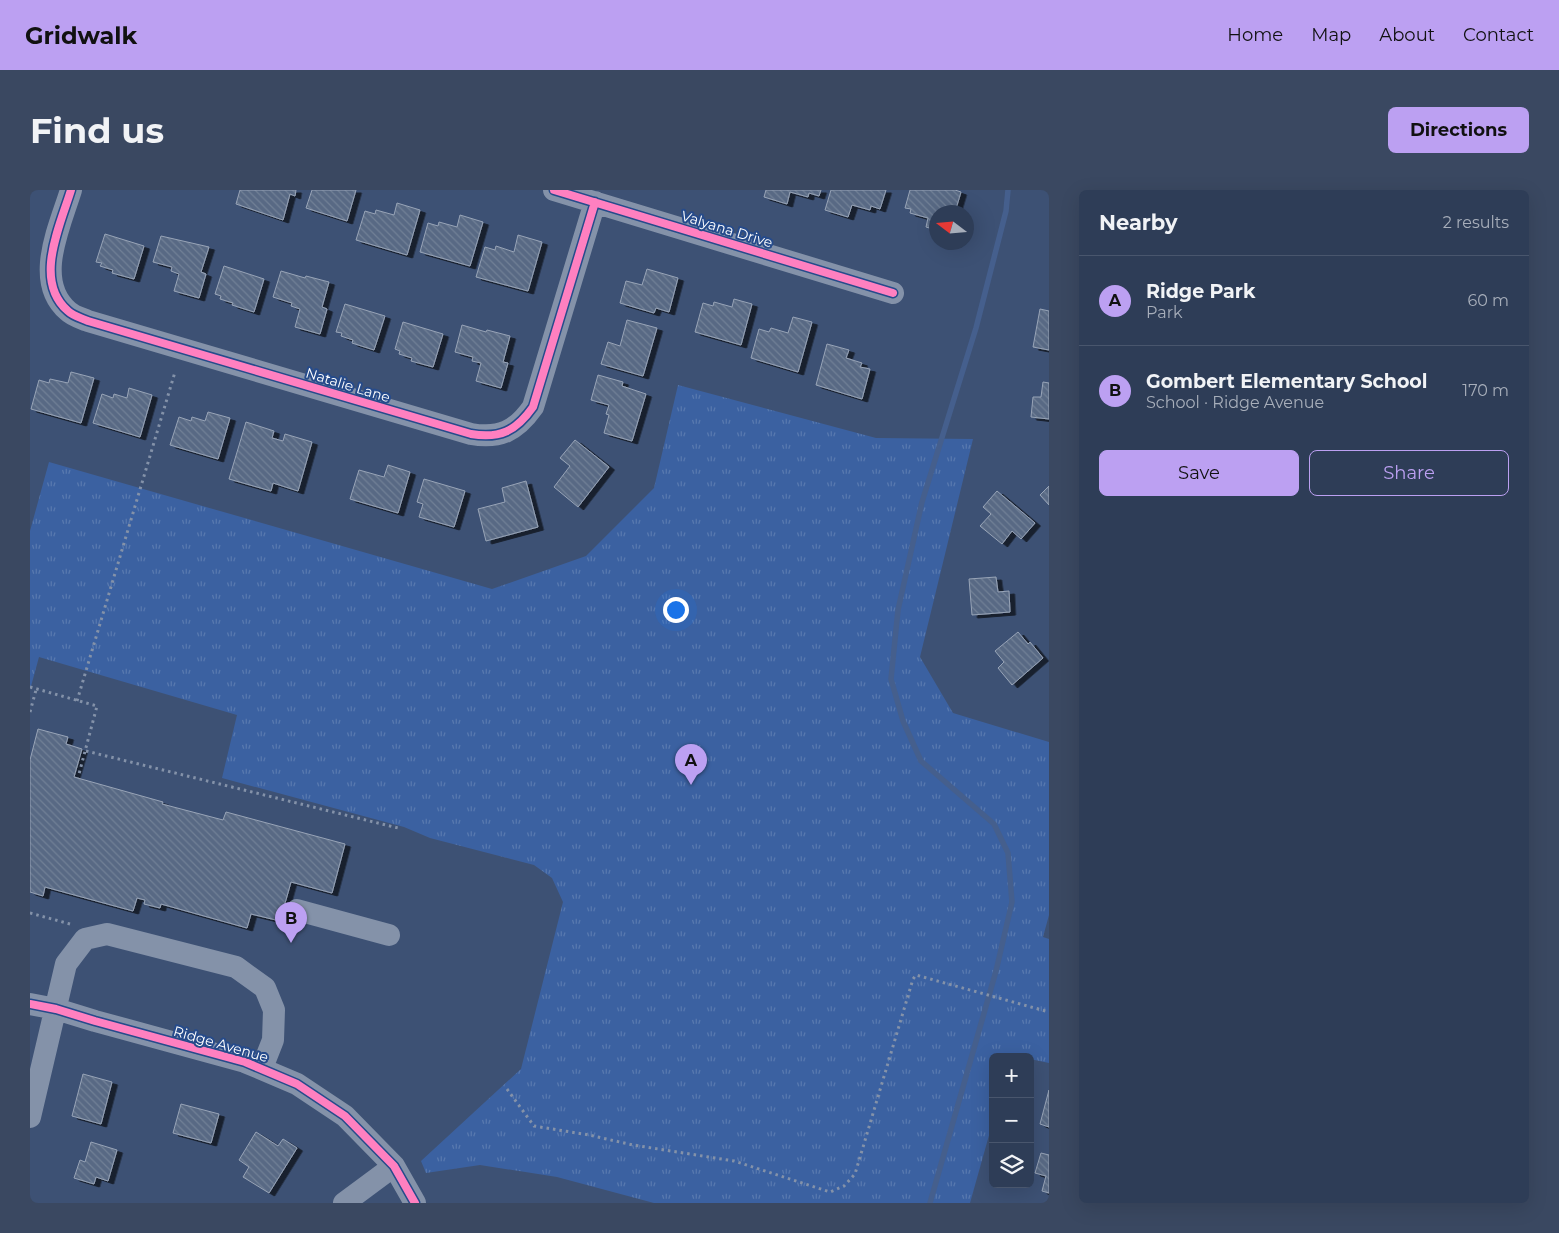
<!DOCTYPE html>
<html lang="en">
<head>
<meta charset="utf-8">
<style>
  body { margin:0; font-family:Montserrat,sans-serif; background:#3a4861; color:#f1f3f6 }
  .controls { position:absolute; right:15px; bottom:15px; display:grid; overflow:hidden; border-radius:8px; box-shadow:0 5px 20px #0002 }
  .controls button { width:45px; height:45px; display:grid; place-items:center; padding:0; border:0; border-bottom:1px solid #49566d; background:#2e3d57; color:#f1f3f6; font:25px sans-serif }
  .compass { position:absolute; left:899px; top:15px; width:45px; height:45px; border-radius:50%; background:#2e3d57; box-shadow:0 5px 20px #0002; rotate:286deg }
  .you { position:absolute; left:645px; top:419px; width:18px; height:18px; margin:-12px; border:4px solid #fff; border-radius:50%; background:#1a73e8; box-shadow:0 0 0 8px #1a73e833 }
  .badge { display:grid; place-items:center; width:32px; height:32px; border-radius:50%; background:#bca0f2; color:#111; font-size:16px; font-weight:700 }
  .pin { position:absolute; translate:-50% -41px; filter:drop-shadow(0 1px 2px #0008) }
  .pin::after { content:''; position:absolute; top:26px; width:18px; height:15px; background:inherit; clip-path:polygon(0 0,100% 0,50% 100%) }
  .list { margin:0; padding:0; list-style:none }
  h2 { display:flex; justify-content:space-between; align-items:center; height:65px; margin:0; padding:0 20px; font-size:21px }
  h2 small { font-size:16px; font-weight:400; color:#a7aeba }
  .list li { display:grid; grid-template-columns:32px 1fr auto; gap:15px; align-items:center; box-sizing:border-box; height:90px; padding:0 20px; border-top:1px solid #49566d }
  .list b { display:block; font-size:19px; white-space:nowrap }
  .list p { margin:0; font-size:16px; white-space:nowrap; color:#a7aeba }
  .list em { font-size:16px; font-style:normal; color:#a7aeba }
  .actions { display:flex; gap:10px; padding:15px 20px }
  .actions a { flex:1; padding:11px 0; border:1px solid #bca0f2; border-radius:8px; text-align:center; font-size:18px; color:#bca0f2 }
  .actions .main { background:#bca0f2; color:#111 }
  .icon { flex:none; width:28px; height:28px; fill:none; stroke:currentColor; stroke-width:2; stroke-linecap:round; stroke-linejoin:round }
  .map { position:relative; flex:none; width:1019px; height:1013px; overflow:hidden; border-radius:8px }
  header { display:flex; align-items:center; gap:30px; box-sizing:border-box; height:70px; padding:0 25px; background:#bca0f2; color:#111 }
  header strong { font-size:24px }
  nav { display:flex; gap:28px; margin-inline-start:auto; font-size:18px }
  .intro { display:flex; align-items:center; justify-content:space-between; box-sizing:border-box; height:120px; padding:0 30px }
  h1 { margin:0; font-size:35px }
  .button { padding:12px 22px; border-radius:8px; background:#bca0f2; color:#111; font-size:18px; font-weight:700 }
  main { display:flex; gap:30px; padding:0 30px }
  aside { flex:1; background:#2e3d57; border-radius:8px; box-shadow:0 5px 20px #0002 }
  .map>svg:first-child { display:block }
</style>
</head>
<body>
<header>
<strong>Gridwalk</strong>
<nav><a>Home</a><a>Map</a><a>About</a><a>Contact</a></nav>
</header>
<div class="intro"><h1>Find us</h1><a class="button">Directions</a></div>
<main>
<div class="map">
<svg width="1019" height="1013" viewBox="0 0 1019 1013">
  <defs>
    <pattern id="park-tufts" width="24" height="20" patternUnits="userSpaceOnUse" patternTransform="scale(1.25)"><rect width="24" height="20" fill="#3b61a1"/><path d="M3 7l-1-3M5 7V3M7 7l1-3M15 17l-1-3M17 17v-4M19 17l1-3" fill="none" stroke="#5879af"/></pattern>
    <pattern id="building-back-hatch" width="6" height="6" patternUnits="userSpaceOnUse" patternTransform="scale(1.25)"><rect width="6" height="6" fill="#586984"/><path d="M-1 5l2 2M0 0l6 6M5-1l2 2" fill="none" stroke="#718096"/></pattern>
    <filter id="shadow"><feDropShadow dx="5.5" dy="3" stdDeviation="0" flood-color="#0009"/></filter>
  </defs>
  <rect width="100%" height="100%" fill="#3d5174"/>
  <path fill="url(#park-tufts)" d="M648,195L846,248L943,249L890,467L923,523L1019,552V725L1013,747L1019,749V873L1000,869V867L981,864L980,867H963V931L940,1013H624L527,987L450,975L396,983L391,971L491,879L533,712L522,688L504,675L400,648L374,637L192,588L207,525L9,467L0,500V341L19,272L462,399L556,366L624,298Z"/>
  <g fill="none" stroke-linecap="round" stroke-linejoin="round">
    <path stroke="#455f8d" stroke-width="5.5" d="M900,1013L966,781L982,712L978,663L964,634L891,571L873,531L861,489L868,420L892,312L946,138L976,21L978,0"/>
  </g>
  <path fill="url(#building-back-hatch)" stroke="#98a4b7" filter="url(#shadow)" d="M210,0H266L265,6L260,4L253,30L206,14Z
    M282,0H326L317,31L276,18Z
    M736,0H791L789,6L779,3L778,7L760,2L757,14L734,7Z
    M801,0H856L850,19L841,16L840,20L822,15L818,27L795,20Z
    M880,0H925L931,2L925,22H906V40L896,37L898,28L880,23L881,19L875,18Z
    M367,13L390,20L377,65L326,50L335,21L345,24L346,20L364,25Z
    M430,25L453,32L440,76L390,62L398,33L408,36L409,32L427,37Z
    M75,44L114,56L104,89L82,83L83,80L70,76L72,73L66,72Z
    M488,45L512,52L498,101L446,87L455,57L465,60L466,56L484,62Z
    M131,46L179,57L171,82L176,84L169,108L144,101L149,84L141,81L142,77L123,72Z
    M194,76L234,89L224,122L202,115L203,113L190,109L191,106L185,104Z
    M617,79L648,88L639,122L626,118L624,123L590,113L596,91L612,95Z
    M251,81L275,88L276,86L299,92L292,117L297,119L290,144L265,137L270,119L261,116L262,113L243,107Z
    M704,109L722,114L711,155L665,142L673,113L683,116L684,112L702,117Z
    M315,114L355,126L344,160L322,153L323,150L311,146L312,143L306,142Z
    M1010,119L1019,121V160L1003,157Z
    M763,127L782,132L768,182L721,168L729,139L739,142L741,138L758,143Z
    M597,130L627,138L613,186L571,174L578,152L590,156Z
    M373,132L413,144L403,177L381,171L382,168L369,164L370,161L365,159Z
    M432,135L456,142L457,140L480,146L473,172L478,173L471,198L446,191L451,173L442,171L443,167L425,162Z
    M797,154L819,160L816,168L832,173L830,177L840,179L832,209L786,195Z
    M41,182L64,188L51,233L1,219L9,190L19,193L20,189L38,193Z
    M568,185L593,192L592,196L616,204L602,251L574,243L579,225L576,224L579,215L561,210Z
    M1013,192L1019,193V229L1001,227L1003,207H1011Z
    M99,198L122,205L110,247L63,233L72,204L83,208L84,204L97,208Z
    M178,222L200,228L188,269L140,255L149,227L161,231L162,227L175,231Z
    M216,232L244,241L242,248L253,251L255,244L282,252L268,301L243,293L241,301L199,289Z
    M545,250L579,277L548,317L524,297L540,276L530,268Z
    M358,275L380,282L368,323L320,309L329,280L354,287Z
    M394,289L435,301L424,337L389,327L393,314L387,312Z
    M496,291L508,337L456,351L448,319L475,312L472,298Z
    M1019,296V315L1010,305Z
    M967,301L1005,333L991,349L982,341L972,354L950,336L961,324L953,317Z
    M966,387L968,402L979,401L980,422L942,425L939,389Z
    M988,442L998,454L1000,452L1013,468L982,495L968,478L974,472L965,461Z
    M8,539L38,547L36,554L52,559L44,587L133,612L132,614L193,630L196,622L315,654L302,703L261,692L250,731L221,724L217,738L131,714L130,718L114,714L115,710L107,708L103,721L15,697L13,706L0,702V570Z
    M53,884L82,892L71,934L42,926Z
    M1019,900V937L1010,934Z
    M151,914L189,924L181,953L143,943Z
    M226,942L248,956L253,949L267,958L239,1003L213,987L219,977L209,970Z
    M61,952L87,960L78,991L66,987L64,994L44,988L50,970L55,972Z
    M1011,963L1019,965V1003L1012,1001L1016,986L1005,983Z"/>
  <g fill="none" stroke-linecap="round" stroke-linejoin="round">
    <path stroke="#8492a9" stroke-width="3" stroke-dasharray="2.5 4" stroke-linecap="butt" d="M0,497L67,516L49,584
      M47,511L145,182
      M0,522L6,500
      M56,561L368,638
      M0,723L40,734
      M477,899L504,936L559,945L603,955L704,971L800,1002L814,996L825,984L883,789L886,785L1019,822"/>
    <path stroke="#8492a9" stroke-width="22" d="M41,0C30,36 3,91 38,121C43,126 51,128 58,131L441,244C470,249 486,241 503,217L565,12
      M524,0L863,103
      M267,720L359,745
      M0,814L26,819L65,831L215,872L267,894L315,926L364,976L385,1013
      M0,927L36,774L55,749L77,744L206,777L235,798L244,820L243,850L232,878
      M314,1013L364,976"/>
    <g stroke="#264b8b" stroke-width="11">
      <path id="cycleway" d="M41,0C30,36 3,91 38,121C43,126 51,128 58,131L441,244C470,249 486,241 503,217L565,12
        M524,0L863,103
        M0,814L26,819L65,831L215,872L267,894L315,926L364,976L385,1013"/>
    </g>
    <use href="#cycleway" stroke="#ff80c0" stroke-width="8"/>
  </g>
  <g text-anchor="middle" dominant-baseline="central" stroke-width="4" stroke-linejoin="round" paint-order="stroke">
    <g font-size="14" fill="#fff" stroke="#264b8b">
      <text transform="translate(697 39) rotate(17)">Valyana Drive</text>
      <text transform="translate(318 195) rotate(17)">Natalie Lane</text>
      <text transform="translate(191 854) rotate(16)">Ridge Avenue</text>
    </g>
  </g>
</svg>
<div class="controls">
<button>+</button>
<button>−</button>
<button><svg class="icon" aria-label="layers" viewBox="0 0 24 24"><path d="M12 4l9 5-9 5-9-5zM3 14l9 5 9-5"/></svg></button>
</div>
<svg class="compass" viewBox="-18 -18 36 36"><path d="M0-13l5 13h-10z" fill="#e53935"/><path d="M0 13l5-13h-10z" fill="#a7aeba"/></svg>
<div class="you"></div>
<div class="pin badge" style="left:661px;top:595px">A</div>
<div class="pin badge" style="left:261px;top:753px">B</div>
</div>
<aside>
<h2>Nearby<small>2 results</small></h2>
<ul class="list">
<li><span class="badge">A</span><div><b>Ridge Park</b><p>Park</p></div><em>60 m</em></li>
<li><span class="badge">B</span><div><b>Gombert Elementary School</b><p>School · Ridge Avenue</p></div><em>170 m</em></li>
</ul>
<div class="actions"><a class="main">Save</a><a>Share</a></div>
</aside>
</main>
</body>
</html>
